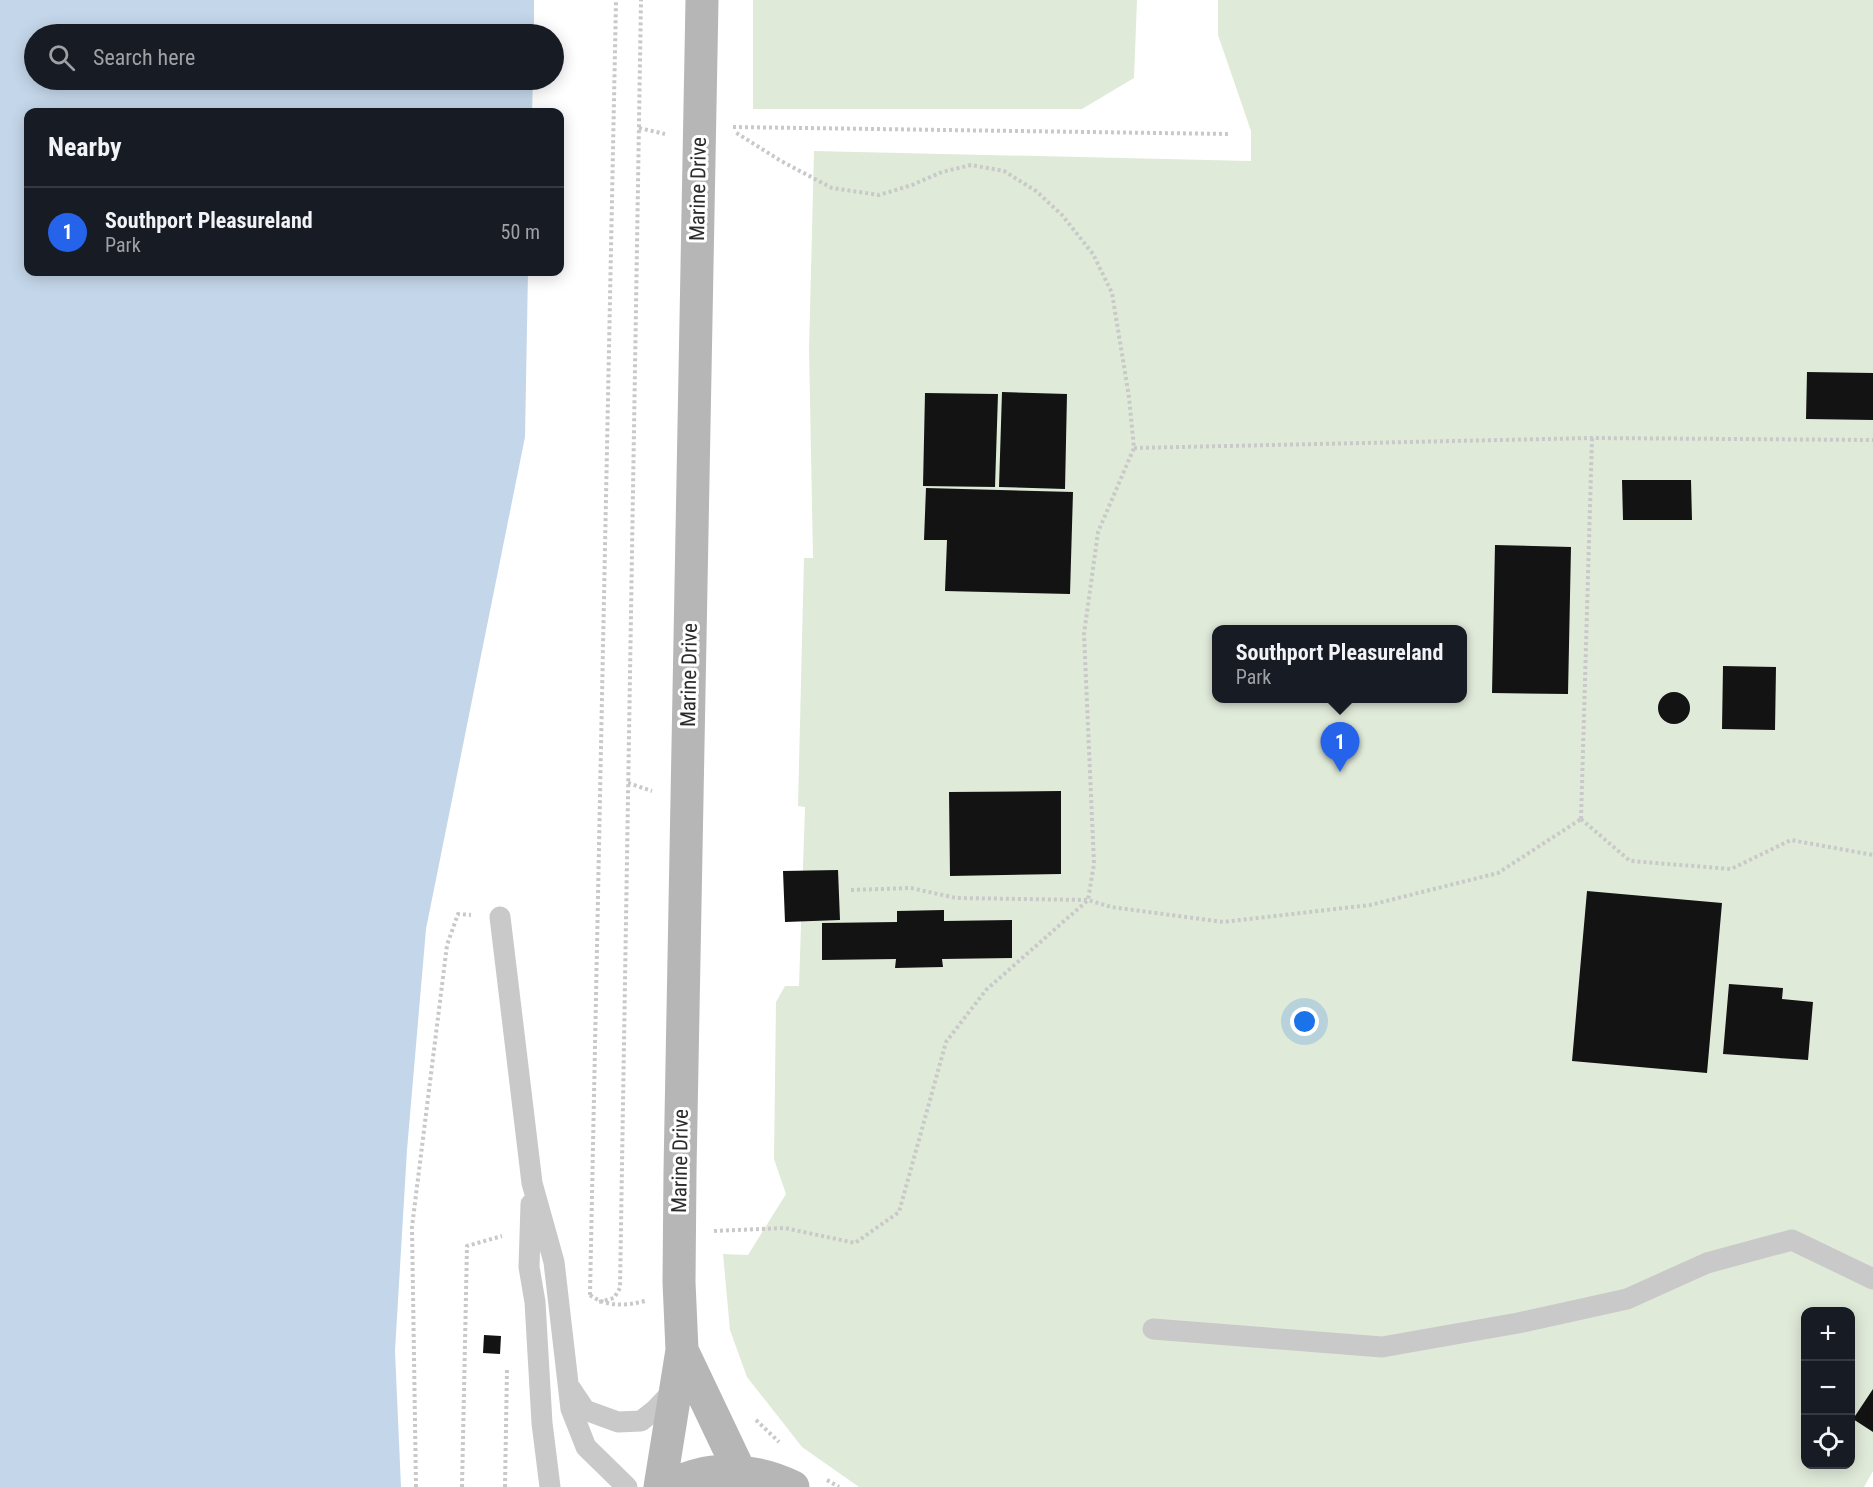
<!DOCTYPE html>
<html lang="en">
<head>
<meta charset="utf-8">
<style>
  body { margin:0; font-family:"Roboto Condensed",sans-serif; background:#242831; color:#f1f3f6 }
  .controls { position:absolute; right:18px; bottom:18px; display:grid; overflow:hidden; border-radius:12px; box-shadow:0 3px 15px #0003 }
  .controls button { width:54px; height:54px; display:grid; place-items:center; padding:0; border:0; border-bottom:2px solid #363941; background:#171b24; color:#f1f3f6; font:30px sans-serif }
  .you { position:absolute; left:1305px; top:1022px; width:21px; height:21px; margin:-15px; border:4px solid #fff; border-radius:50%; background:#1a73e8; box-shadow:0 0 0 9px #1a73e833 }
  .badge { display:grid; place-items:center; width:39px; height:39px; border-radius:50%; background:#2563eb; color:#fff; font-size:20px; font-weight:700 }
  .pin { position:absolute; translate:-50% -50px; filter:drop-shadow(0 2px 3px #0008) }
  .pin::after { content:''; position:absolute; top:32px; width:21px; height:18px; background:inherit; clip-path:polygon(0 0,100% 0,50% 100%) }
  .popup { position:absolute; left:1212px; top:625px; width:255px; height:78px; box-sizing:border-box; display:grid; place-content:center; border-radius:12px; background:#171b24; filter:drop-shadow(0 2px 4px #0005); font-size:20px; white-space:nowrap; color:#9ea1a6 }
  .popup b { font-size:22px; color:#f1f3f6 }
  .popup::after { content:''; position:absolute; left:50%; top:100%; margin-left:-12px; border:12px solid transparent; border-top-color:#171b24 }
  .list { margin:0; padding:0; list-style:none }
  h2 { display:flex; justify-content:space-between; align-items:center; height:78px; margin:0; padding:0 24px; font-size:26px }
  h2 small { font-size:20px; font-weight:400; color:#9ea1a6 }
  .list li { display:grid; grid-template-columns:39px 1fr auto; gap:18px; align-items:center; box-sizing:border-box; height:90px; padding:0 24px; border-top:2px solid #363941 }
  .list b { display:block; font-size:22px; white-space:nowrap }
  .list p { margin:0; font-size:20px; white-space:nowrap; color:#9ea1a6 }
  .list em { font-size:20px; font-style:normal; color:#9ea1a6 }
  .icon { flex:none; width:33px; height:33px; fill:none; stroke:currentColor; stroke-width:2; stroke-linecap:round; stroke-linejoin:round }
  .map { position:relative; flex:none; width:1873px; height:1487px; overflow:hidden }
  .search { position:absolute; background:#171b24; box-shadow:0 3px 15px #0003; left:24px; top:24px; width:540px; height:66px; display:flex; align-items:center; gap:15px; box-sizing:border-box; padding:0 21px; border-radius:33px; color:#9ea1a6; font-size:22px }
  .panel { position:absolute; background:#171b24; box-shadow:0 3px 15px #0003; left:24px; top:108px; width:540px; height:168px; border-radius:12px }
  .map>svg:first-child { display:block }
</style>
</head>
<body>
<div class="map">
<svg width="1873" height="1487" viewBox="0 0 1873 1487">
  <rect width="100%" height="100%" fill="#fff"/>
  <path fill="#e0ead9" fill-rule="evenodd" d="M753,0H1137L1134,78L1082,109H753Z
    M1218,0H1873V1471L1864,1487H859L802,1447L747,1377L730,1330L723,1254L748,1255L786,1194L774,1159L776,1002L785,986H799L805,807L798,806L804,558H813L809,350L814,151L1251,161V131L1218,35ZM1217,630H1463V698H1217ZM1806,1312H1850V1464H1806Z"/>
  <path fill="#c4d7ea" d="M0,0H534V34H34V80H533L532,112H28V272H528L525,437L426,929L407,1150L395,1351L401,1487H0Z"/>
  <path fill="#131313" d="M1807,372L1873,373V420L1806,419Z
    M1002,392L1067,394L1065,489L999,487Z
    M925,393L998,394L995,487L923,486Z
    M1622,480H1691L1692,520H1623Z
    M926,488L1073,492L1070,594L945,591L947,540H924Z
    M1495,545L1571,547L1568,694L1492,693Z
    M1723,666L1776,667L1775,730L1722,729Z
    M1658 708a16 16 0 1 1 32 0a16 16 0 1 1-32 0Z
    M1061,791V874L950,876L949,792Z
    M838,870L840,920L785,922L783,871Z
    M1587,891L1722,903L1707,1073L1572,1061Z
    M944,910V921L1012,920V958L942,959L943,967L895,968L896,959L822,960V923L897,922V911Z
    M1729,984L1783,988L1782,999L1813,1002L1808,1060L1723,1054Z
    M484,1335L501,1336L500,1354L483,1353Z
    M1873,1389V1432L1853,1419Z"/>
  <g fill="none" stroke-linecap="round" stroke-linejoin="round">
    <path stroke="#c9c9c9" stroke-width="4" stroke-dasharray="3 3" stroke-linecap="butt" d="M733,127L1229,134
      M639,128L665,134
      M1134,448L1592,438L1873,440
      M628,783L652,791
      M1581,819L1592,438
      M1581,819L1630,861L1731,869L1791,840L1873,855
      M851,890L911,888L956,898L1088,900L1111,907L1223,922L1370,905L1498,873L1581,819
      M714,1231L785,1228L855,1243L899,1212L946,1042L986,990L1088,900L1094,864L1084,634L1098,532L1134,448L1129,397L1112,293L1093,254L1062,215L1036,191L1004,171L971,165L942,172L912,185L879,195L832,188L781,161L735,132
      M590,1295L616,0
      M590,1295C607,1307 625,1306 645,1301
      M599,1302L614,1298L620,1288L641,0
      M756,1420L779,1442
      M827,1480L839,1487
      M416,1487L412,1227L447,945L458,914L471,915
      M462,1487L467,1246L502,1236
      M505,1487L507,1369"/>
    <path stroke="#c9c9c9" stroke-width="21" d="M500,917L532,1183L554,1262L571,1409L586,1447L627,1487
      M531,1204L529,1267L535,1302L542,1423L550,1487
      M1153,1329L1382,1347L1518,1323L1627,1299L1707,1263L1792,1240L1873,1279
      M571,1389L585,1410L618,1422L641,1421L655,1410L675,1389"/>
    <path stroke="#b6b6b6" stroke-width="33" d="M682,1350L740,1472
      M660,1487L682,1350L679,1282L680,1171L702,0
      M662,1487C674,1483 686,1478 698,1475C728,1467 766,1473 793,1487"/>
  </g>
  <g text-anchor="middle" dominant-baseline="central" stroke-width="6" stroke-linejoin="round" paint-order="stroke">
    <g font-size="21" fill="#2c2c2c" stroke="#fff">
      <text transform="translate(698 189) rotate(-89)">Marine Drive</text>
      <text transform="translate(689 675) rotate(-89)">Marine Drive</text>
      <text transform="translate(680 1161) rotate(-89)">Marine Drive</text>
    </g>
  </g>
</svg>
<div class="controls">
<button>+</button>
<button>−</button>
<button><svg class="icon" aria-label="locate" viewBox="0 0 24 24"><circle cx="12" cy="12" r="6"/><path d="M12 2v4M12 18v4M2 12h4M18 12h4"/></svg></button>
</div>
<div class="you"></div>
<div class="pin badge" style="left:1340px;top:772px">1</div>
<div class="popup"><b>Southport Pleasureland</b>Park</div>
<div class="search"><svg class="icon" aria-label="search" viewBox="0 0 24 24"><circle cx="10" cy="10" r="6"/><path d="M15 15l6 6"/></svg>Search here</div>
<section class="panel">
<h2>Nearby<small></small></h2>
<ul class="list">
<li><span class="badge">1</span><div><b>Southport Pleasureland</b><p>Park</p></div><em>50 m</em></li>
</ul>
</section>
</div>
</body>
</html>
